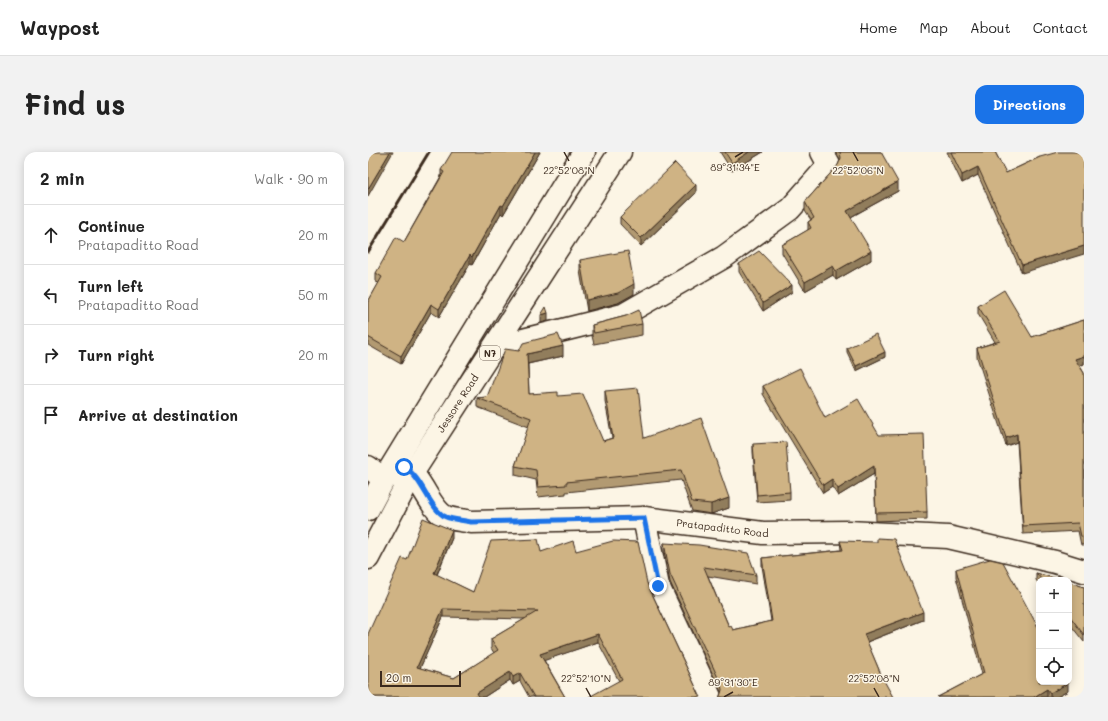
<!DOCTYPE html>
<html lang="en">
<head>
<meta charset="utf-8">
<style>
  body { margin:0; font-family:Mali,sans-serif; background:#f2f2f2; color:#222 }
  .controls { position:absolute; right:12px; bottom:12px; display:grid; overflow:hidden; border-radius:8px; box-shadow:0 2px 10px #0003 }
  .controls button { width:36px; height:36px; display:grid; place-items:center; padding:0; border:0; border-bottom:1px solid #e0e0e0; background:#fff; color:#222; font:20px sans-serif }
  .scale { position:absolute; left:12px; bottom:10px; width:81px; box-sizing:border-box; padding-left:4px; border:2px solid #3b2a1e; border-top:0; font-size:11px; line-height:14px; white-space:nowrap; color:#3b2a1e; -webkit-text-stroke:3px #fcf5e5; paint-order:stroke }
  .stop { position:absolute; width:12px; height:12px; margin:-9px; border:3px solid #1a73e8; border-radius:50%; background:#fff }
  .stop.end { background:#1a73e8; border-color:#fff; box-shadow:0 1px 4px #0008 }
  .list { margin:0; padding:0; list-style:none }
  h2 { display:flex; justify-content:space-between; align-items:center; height:52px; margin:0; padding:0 16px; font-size:17px }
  h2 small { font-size:13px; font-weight:400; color:#767676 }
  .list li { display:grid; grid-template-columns:26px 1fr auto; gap:12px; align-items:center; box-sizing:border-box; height:60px; padding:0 16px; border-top:1px solid #e0e0e0 }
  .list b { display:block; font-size:15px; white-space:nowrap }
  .list p { margin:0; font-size:13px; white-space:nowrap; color:#767676 }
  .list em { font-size:13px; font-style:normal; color:#767676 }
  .icon { flex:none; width:22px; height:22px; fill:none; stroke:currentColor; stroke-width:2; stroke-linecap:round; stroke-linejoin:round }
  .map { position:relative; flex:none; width:716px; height:545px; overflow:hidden; border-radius:12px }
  header { display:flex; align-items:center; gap:24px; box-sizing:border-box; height:56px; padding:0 20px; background:#fff; border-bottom:1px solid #e0e0e0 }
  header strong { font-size:19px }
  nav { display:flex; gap:22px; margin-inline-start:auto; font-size:14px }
  .intro { display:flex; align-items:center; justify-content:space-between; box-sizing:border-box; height:96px; padding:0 24px }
  h1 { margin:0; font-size:28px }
  .button { padding:10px 18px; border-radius:12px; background:#1a73e8; color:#fff; font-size:14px; font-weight:700 }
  main { display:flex; gap:24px; padding:0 24px }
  aside { flex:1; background:#fff; border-radius:12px; box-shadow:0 2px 10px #0003 }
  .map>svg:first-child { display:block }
</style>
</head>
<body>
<header>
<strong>Waypost</strong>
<nav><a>Home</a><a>Map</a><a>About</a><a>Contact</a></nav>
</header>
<div class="intro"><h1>Find us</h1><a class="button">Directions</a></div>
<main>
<aside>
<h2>2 min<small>Walk · 90 m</small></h2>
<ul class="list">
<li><svg class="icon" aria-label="ahead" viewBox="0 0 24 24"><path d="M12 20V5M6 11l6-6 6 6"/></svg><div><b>Continue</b><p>Pratapaditto Road</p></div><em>20 m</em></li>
<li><svg class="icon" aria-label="left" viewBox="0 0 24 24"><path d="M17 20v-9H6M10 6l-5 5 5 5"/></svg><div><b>Turn left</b><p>Pratapaditto Road</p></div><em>50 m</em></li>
<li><svg class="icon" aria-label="right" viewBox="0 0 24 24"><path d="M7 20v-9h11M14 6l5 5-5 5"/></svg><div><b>Turn right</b></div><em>20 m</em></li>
<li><svg class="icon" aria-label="arrive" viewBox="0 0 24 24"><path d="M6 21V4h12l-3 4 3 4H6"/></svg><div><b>Arrive at destination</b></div></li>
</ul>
</aside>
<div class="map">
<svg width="716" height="545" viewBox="0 0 716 545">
  <rect width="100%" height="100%" fill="#fcf5e5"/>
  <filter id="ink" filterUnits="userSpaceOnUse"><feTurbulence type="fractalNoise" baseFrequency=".025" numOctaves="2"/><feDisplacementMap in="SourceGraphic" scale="8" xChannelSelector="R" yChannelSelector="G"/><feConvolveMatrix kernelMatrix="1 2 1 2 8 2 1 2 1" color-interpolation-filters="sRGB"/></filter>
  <g filter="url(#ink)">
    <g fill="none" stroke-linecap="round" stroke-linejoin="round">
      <g stroke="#3b2a1e" stroke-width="25">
        <g id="street">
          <path d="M127,195L255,163L356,105L422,57L461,13L454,0"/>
          <path id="s1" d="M0,315L16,327L36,315C55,326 61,357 78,365C85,368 96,368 103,370L276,366L395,381L480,380L580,385L687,410L716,419"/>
          <path d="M276,366L290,434L342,545"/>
        </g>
      </g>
      <g stroke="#3b2a1e" stroke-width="25">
        <g id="highway">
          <path d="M0,357L16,327L216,0"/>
          <path id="s2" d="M0,406L45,320L252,0"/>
        </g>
      </g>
      <use href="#street" stroke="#fcf5e5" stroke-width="22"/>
      <use href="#highway" stroke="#fcf5e5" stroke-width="22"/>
      <path stroke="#3b2a1e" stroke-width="3" d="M0,100L61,0"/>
    </g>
    <path fill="#b29a72" stroke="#3b2a1e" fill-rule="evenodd" d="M172,0L135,63L133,61L104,113L102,112L71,165L63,160L33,212L0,193V150L11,131L8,130V121L36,90L73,24V18Z
      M352,0H395L364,19Z
      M467,0H513L530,39L483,65L503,108L468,128L465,123L437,139L414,101V93L440,78V70L443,68L437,59V50L470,13L472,8Z
      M579,0H627L638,21L672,5L654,121L610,23L594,31Z
      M328,41L273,94L252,72V65Z
      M212,108L266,142L250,151L219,159L212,119Z
      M371,112L424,140L395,159L371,120Z
      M610,154L664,185L716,168V212L712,214L716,221V393H713L710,379L655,382L649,290L638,294L609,205V196L627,190L610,162Z
      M258,164L274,172V183L226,192L224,184V173Z
      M479,196L517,205L488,219L479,200Z
      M151,199L195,204L160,212L161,242L190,244L235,289L244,286L237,249V239L276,286L361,356L343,362L324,359L313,328L198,340V342L170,345L168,328L147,323V314L161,275L109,255V246L119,245Z
      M395,234L457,266L511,283L559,360V367L508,369L506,322L470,344L464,335L455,341L395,242Z
      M385,292L422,340V348L389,350L385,300Z
      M84,386L69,423L105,440L173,400L208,399L279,431L331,542L251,529L230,490L176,508L197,545H161L152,529L145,533L142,528L116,545H0L39,408ZM75,465L157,467L123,487V496L126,501L86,526L52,516Z
      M472,389L555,468L499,490L514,525L352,544L353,540L302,430L296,399V391L388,423V432L340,424L361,475L365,478L403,469L394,414V406L473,398Z
      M588,417L700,539L689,545H570L614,522L588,425Z
      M668,421L693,428H671V432L668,428Z
      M701,430L716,435V490L701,471Z"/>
    <path fill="#917d5c" stroke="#3b2a1e" d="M22,0H25L0,44V37Z
      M167,0H172L135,63V54Z
      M381,0H395L364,19V11Z
      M610,15V23L594,31V23Z
      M530,30V39L479,67V59Z
      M328,33V41L273,94V86Z
      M133,53V61L104,113V105Z
      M716,94V102L654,121V113Z
      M503,99V108L468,128V119Z
      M102,103V112L71,165V157Z
      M465,114V123L437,139V130Z
      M266,132V142L250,151L219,159V148Z
      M424,133V140L395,159V151Z
      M63,152V160L33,212V204Z
      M180,161V169L173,171V163Z
      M195,194V204L159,212V202Z
      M517,200V205L488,219V214Z
      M716,204V212L707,215V207Z
      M649,282V290L638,294V286Z
      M506,314V322L470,344V337Z
      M464,327V335L455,341V333Z
      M361,346V356L343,362V352Z
      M84,378V386L66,429V421Z
      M75,457V465L49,523V515Z
      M555,460V468L496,491V482Z
      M230,482V490L172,510V502Z
      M142,520V528L116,545H109V541Z
      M152,521V529L145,533V525Z
      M700,531V539L689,545H682V541Z
      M679,537V545H666Z"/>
    <path fill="#cfb384" stroke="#3b2a1e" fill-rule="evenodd" d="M0,0H22L0,37Z
      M84,0H167L135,54L133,53L104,105L102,103L71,157L63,152L33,204L0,185V150L14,125L8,121L28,85L36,90L76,20L73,18Z
      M357,0H381L364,11Z
      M472,0H513L530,30L479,59L503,99L468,119L465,114L437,130L414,93L443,76L440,70L446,66L437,50L470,13L473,6Z
      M583,0H627L638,21L672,5L690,0H716V94L654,113L610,15L594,23Z
      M307,11L328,33L273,86L252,65Z
      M260,99L266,132L250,141L219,148L212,108Z
      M391,99L424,133L395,151L371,112Z
      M636,138L664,185L716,168V204L707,207L716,221V385L713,384L710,371L655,374L649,282L638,286L609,196L632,189L610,154Z
      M178,155L180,161L173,163Z
      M271,158L274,172L226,181L224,173L258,164Z
      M190,182L195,194L159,202L161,242L190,240V244L215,242L235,289L245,286L237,239L270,236L276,286L333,266L361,346L343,352L324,350L313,318L198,330V333L170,335L168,318L147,314L163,266L109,246L119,245L137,197L151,199L155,191Z
      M508,182L517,200L488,214L479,196Z
      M432,216L457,266L490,247L511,283L556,282L559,360L508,361L506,314L470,337L464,327L455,333L395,234Z
      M418,290L422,340L389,343L385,292Z
      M55,366L84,378L66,421L105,440L123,389L170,387L173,400L205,389L208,399L245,389L270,390L279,431L331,542L333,545H221L254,527L230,482L172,502L197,545H166L152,521L145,525L142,520L109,541L111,545H0V482L34,406L39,408ZM75,457L170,459L123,487L130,498L86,526L49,515Z
      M509,386L526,387L555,460L496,482L514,525L525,545H351L352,544L354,538L353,532L302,422L296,391L331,393L380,401L388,423L336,415L361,475L363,474L365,478L404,469L394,406L475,398L472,389L509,390Z
      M622,407L635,410L671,477V530H700V531L682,541L679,537L666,545H570L616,521L588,417Z
      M668,421L693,428H674Z
      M701,430L716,435V483L701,463Z"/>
  </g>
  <g fill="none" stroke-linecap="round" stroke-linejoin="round" filter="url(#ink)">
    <path stroke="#1a73e8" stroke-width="5" d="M36,315C55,326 61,357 78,365C85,368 96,368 103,370L276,366L290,434"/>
  </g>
  <path fill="none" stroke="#3b2a1e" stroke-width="1.5" d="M196,0L201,9M485,0L490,9M367,5L375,0M218,536L223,545M506,536L511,545M356,545L365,540"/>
  <g text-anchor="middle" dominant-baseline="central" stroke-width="3" stroke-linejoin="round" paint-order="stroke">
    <rect fill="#fcf5e5" stroke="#75675a" stroke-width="1" x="112" y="194" width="20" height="14" rx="3"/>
    <g font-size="9" font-weight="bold" fill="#3b2a1e">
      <text x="122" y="201">N7</text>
    </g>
    <g font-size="10" fill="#3b2a1e" stroke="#fcf5e5">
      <text stroke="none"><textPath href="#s2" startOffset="179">Jessore Road</textPath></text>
      <text stroke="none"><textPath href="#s1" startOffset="387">Pratapaditto Road</textPath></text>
    </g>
  </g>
  <g font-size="10" text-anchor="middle" fill="#3b2a1e" stroke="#fcf5e5" stroke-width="3" stroke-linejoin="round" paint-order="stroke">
    <text x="367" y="19">89°31'34"E</text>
    <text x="201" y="22">22°52'08"N</text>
    <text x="490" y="22">22°52'06"N</text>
    <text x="218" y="530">22°52'10"N</text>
    <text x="506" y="530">22°52'08"N</text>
    <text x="365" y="534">89°31'30"E</text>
  </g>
</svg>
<div class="controls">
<button>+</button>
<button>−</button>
<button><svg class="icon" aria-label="locate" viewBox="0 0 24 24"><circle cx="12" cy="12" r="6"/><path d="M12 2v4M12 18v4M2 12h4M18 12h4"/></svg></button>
</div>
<div class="scale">20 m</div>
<div class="stop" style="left:36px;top:315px"></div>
<div class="stop end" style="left:290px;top:434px"></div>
</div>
</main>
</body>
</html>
